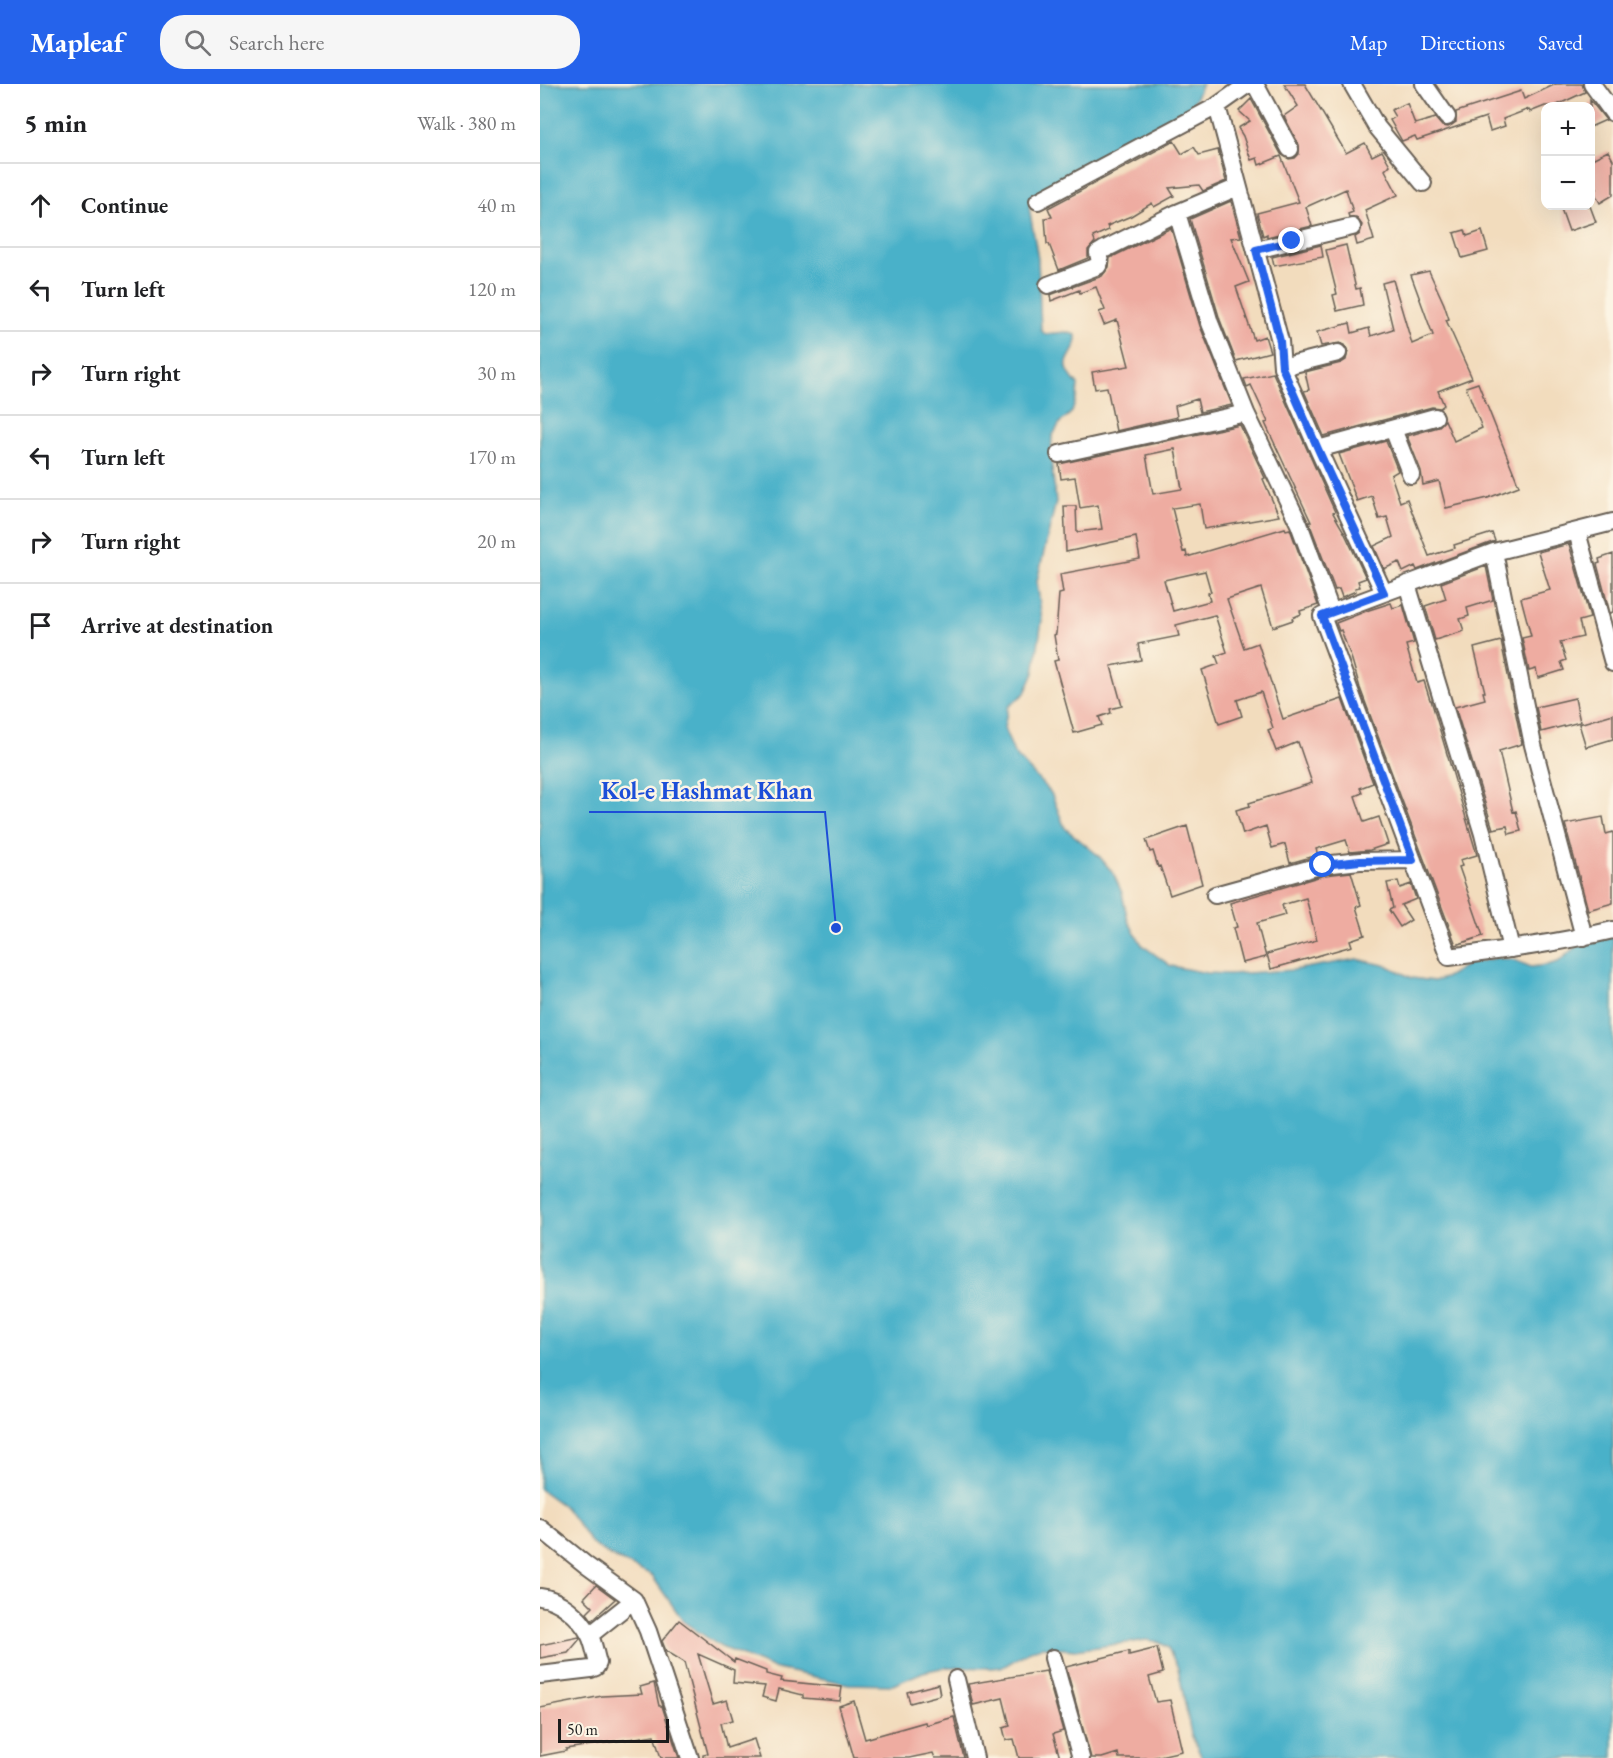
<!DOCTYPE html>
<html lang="en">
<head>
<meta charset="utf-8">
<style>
  body { margin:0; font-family:"EB Garamond",serif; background:#f6f6f6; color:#202124 }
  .controls { position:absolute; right:18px; top:18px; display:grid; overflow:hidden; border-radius:12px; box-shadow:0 6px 24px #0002 }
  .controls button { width:54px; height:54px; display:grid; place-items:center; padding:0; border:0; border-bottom:2px solid #e0e0e0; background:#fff; color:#202124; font:30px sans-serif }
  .scale { position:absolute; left:18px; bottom:15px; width:111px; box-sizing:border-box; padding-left:6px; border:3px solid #1c1c1c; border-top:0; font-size:16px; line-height:21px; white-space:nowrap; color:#1c1c1c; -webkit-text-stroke:4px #fcf5e5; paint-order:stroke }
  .stop { position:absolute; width:18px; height:18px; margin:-14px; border:4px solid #2563eb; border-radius:50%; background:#fff }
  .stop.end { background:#2563eb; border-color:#fff; box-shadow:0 2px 6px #0008 }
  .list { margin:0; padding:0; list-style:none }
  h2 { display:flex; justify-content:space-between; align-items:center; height:78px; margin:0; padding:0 24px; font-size:26px }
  h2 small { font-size:20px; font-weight:400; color:#757577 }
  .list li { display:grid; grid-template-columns:39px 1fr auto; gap:18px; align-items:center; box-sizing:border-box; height:84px; padding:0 24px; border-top:2px solid #e0e0e0 }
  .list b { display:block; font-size:22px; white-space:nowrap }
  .list em { font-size:20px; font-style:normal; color:#757577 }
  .icon { flex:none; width:33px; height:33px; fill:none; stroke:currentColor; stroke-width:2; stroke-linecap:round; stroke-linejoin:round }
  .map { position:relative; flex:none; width:1073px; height:1674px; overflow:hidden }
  header { display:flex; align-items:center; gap:36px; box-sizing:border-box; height:84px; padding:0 30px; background:#2563eb; color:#fff }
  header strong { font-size:28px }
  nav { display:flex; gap:33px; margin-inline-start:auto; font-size:21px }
  .search { width:420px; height:54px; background:#f6f6f6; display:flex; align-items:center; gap:15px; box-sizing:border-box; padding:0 21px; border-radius:24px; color:#757577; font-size:22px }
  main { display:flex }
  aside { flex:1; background:#fff }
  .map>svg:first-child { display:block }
</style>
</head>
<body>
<header>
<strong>Mapleaf</strong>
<div class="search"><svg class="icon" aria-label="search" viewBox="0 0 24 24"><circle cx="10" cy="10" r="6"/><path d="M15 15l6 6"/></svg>Search here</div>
<nav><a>Map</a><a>Directions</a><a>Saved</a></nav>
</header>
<main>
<aside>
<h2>5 min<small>Walk · 380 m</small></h2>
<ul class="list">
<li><svg class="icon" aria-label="ahead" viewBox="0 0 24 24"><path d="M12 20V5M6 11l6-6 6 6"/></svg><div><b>Continue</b></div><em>40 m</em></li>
<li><svg class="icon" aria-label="left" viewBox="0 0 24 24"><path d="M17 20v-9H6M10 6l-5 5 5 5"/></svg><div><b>Turn left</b></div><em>120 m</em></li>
<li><svg class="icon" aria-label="right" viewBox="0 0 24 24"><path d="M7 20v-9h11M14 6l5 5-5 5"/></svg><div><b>Turn right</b></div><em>30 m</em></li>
<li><svg class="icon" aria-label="left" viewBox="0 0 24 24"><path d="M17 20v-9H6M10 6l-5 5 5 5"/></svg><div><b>Turn left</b></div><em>170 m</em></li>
<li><svg class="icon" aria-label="right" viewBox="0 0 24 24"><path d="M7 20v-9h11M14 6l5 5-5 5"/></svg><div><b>Turn right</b></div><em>20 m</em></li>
<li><svg class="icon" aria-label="arrive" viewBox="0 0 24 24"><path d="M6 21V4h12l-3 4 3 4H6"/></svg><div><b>Arrive at destination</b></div></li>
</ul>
</aside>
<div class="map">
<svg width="1073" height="1674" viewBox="0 0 1073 1674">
  <rect width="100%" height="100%" fill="#fcf5e5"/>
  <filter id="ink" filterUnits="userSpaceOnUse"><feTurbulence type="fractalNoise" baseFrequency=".0167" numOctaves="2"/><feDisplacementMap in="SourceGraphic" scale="12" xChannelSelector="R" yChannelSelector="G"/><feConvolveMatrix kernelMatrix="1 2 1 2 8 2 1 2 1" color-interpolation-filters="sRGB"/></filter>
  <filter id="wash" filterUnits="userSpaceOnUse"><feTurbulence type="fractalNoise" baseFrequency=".008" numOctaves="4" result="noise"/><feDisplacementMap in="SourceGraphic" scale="24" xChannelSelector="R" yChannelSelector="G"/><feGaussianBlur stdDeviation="1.35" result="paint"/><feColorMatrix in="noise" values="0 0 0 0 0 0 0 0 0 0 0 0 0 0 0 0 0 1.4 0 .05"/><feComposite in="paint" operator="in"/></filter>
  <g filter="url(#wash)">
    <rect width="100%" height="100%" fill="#f2dcbd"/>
    <path fill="#4ab1c9" stroke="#336672" stroke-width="1.5" d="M0,0H662L649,28L494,113L489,123L498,175L501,246L505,250L526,248L536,251C537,277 513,273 538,301L537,312L532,328L520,339L512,353L511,375L516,418L497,497L502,536L494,589L485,609L468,623L464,644L474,669L511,709L525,744L559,772L573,789L582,809L588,837L602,861L631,882L667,889L690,890L753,886L817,875L848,882L872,894L894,897L905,894L928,880L955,874L972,875L991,883L1007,881L1018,878L1037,862L1073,852V1674H662L651,1650L638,1584L628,1564L619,1558L607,1556L535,1566L502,1563L491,1566L463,1583L452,1584L406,1583L383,1588L353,1601L309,1600L232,1584L181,1563L144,1538L112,1492L71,1472L52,1460L26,1424L0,1405Z"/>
    <g id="blocks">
      <path fill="#eeaca1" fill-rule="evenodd" d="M744,0H765L806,69L825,59L832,72L842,67L850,81L845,86L858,111L825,126L834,156L817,161L815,153L820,150L822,141L816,133H809L808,130L813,128L806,105L766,123L772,142L727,153V150L723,152L717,129L759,118L741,72L719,81L717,74L711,76L703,52L698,44L710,37L699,27L711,15L741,70L749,75L755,74L759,70V61L744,32L758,22Z
        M1016,0H1042L1045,8L1015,22H1005L990,28L989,25L963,35L965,42L950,47L946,33L877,56L875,52L862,57L850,36L855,33L851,26L867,19L875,40L895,34L902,42L908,43L916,38V28L981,7L984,15Z
        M1050,16L1066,36L1050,43Z
        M634,57L642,70L654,63L659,71L678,66L686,97L663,107L659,101L629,104L634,112L614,123L612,119L591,132L567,142L569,146L553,153L555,158L548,166V174L519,186L509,160H507L505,134L512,133L508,124Z
        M1068,67L1073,76V111L1060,119L1053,106L1057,105L1050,93V76Z
        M691,117L701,153L691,154L709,198L696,203L714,256L725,252L730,268L696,277L680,236L650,135Z
        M1020,122H1050L1056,138L1029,147Z
        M631,144L660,242L692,321L660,328L657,315L635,322L637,333L576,347L567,303L555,305L552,288L589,282L577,236L564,241L559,228L565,226L556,203L540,209L539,206L511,217L510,211L562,192L569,183L570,174Z
        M925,146L927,152L942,147L948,167L922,174L914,149Z
        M781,161L783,173L734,182L732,173Z
        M806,161L816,205L820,204L823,221L797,227L793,211L797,210L786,166Z
        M889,187L904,220L909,235L906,236L932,294L898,307L904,321L900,324L892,323L784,352L764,307L769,306L765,288L801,279L806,276L808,267L805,261L800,259L781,262L777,248L810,239L812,249L829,244L831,252L853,245L842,199L853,196L872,260L893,251L871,191Z
        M733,289L795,428L793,429L804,448L826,494L818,497L820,503L815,504L816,507L802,513L799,505L795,506L769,438H771L725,339L728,338L711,301L707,303L704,295Z
        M938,299L979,402L948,414L906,424L899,397L883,401L881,387L867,352L898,343L905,336L914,357L942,344L926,303Z
        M700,341L725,394L723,395L739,432L664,445L660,420L632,424L643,468L646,467L647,473L745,444L746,446L750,445L778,521L760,527L761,530L752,534L753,536L733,543L721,504L687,515L704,564L718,559L743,635L802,615L833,699L820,704L822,709L815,712L824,738L839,733L848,760L830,766L810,768L806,756L776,765L778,771L750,779L745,760L732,764L726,742L703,750L696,726L710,722L709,719L772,699L758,658L736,667L728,646L733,644L721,608L697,616L702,632L679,640L662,586L679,580L676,572L687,568L675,531L636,541L639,552L598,560L601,576L571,582L582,622L570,625L571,629L559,633L562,641L534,649L514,577L518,576L514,551L516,550L519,510L523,509L520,490L600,475L596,453L526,468L524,422H536L537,448L562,445L558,421L540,424L535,393L521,395L519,380ZM635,365L642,405L613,410L606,371ZM665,487L671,508L668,509L670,517L633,527L624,496Z
        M846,357L858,387L851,391L860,418L867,415L889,472L915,464L914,461L952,449L955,457L877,486L875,482L863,488L859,478L844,485L834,462L853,453L847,433L839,435L832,412L817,417L799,370Z
        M1029,460L1050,534L1039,537L1043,553L1020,558L1026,576L1021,578L1024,586L998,594L996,585L989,587L982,554L991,552L981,514L1010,506L998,468Z
        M1073,470V528L1070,529L1057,480L1060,479L1059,475Z
        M946,482L953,516L927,524L929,532L920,535L924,547L895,556L885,522L906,515L901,499Z
        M851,519L853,524L863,521L874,559L866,561L877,599L884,597L890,616H891L937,771L920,776L922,782L919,783L943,852L916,861L820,604L812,576L801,546L799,547L796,539L829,526Z
        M961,557L982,660L959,667L973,728L976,727L981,747L969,750L967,742L953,745L915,623L945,615L943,608H945L934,564Z
        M1035,614L1040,638L1001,648L996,623Z
        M1073,630V655L1046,663L1039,640Z
        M1063,733L1066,750L1073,748V819L1048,826L1025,740Z
        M647,742L662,800L630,811L620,782L618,783L613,767L610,768L606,756Z
        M811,788L821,821L816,823L825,851L810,856L812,862L731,885L727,870L777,856L766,814L742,821L745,831L717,839L726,873L702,879L693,844L697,843L690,819L785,791Z
        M858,797L860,804L871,800L876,815L861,821L871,836L860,843L849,826L853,824L847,799Z
        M56,1501L75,1515L52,1536L47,1529L53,1523L44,1514Z
        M139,1536L194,1578L195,1575L226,1587V1590L242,1594L241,1597L302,1603L300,1617L263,1614V1611L239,1605L236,1617L222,1613L225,1602L193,1599L194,1586L158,1570L173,1620L187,1616L193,1636L181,1639L187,1664L214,1655L220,1674H163V1671L168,1670L144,1578L126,1567L122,1557Z
        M39,1553L40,1555L28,1569L0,1574V1561Z
        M617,1564L623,1589L609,1593L616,1618L630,1616L642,1667L611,1674H579L578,1669L562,1674H551L526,1583L589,1567V1571Z
        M506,1587L523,1647L513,1650L520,1674H479L474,1655L466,1656L463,1644L470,1642L463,1614L433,1621L428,1600Z
        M114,1599L119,1622H122L139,1674H121L114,1651L26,1665V1667L0,1672V1624L62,1612L102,1610L100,1603Z
        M398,1600L400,1611L370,1619L367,1608Z
        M314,1617L325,1655L385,1638L386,1641L414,1633L424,1674H395L393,1669L369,1674H314L299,1622Z"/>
    </g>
  </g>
  <g filter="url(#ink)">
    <use href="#blocks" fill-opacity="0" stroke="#675f54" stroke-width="1.5"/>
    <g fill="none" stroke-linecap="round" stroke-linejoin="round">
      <g stroke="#675f54" stroke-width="20">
        <path id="minor" d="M715,0L750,65
          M812,0L837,43L883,99
          M884,0L907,33
          M1052,0L1073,29
          M677,22L740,257L742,283L778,365L844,509
          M698,103L637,129L670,239L706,329L759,440L791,527
          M498,117L677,22L708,0
          M716,166L812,143
          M508,201L558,182L560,178L558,169L563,166L637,129
          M742,283L798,269
          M853,345L871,391
          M778,365L895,333
          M519,370L706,329
          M1073,438L954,468L782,532L909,873C964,866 1019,859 1073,846
          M1037,448L1073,579
          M954,468L993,661L1044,853
          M867,500L943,750L971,865
          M675,811L783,781L820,777L873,776
          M0,1444L46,1481L94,1516L108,1547L150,1674
          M0,1513C20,1515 40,1533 49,1550C54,1559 55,1570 58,1579L56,1583L51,1585L0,1591
          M50,1551L94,1516
          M513,1574L541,1674
          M416,1595L435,1674"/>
      </g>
      <use href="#minor" stroke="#fff" stroke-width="16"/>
    </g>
  </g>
  <g fill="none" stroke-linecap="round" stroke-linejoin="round" filter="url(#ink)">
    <path stroke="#2563eb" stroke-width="8" d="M752,157L716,166L740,257L742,283L778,365L844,509L782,532L873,776L820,777L783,781"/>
  </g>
  <path fill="none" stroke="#1d4ed8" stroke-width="2" d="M296 844L285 728H49"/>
  <circle fill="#1d4ed8" stroke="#fcf5e5" stroke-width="2" cx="296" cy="844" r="6"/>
  <g font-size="24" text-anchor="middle" font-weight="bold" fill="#1d4ed8" stroke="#fcf5e5" stroke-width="5" stroke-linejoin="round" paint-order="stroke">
    <text x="167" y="715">Kol-e Hashmat Khan</text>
  </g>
</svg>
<div class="controls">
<button>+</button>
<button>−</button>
</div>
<div class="scale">50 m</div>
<div class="stop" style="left:783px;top:781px"></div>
<div class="stop end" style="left:752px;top:157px"></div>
</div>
</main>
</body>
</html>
